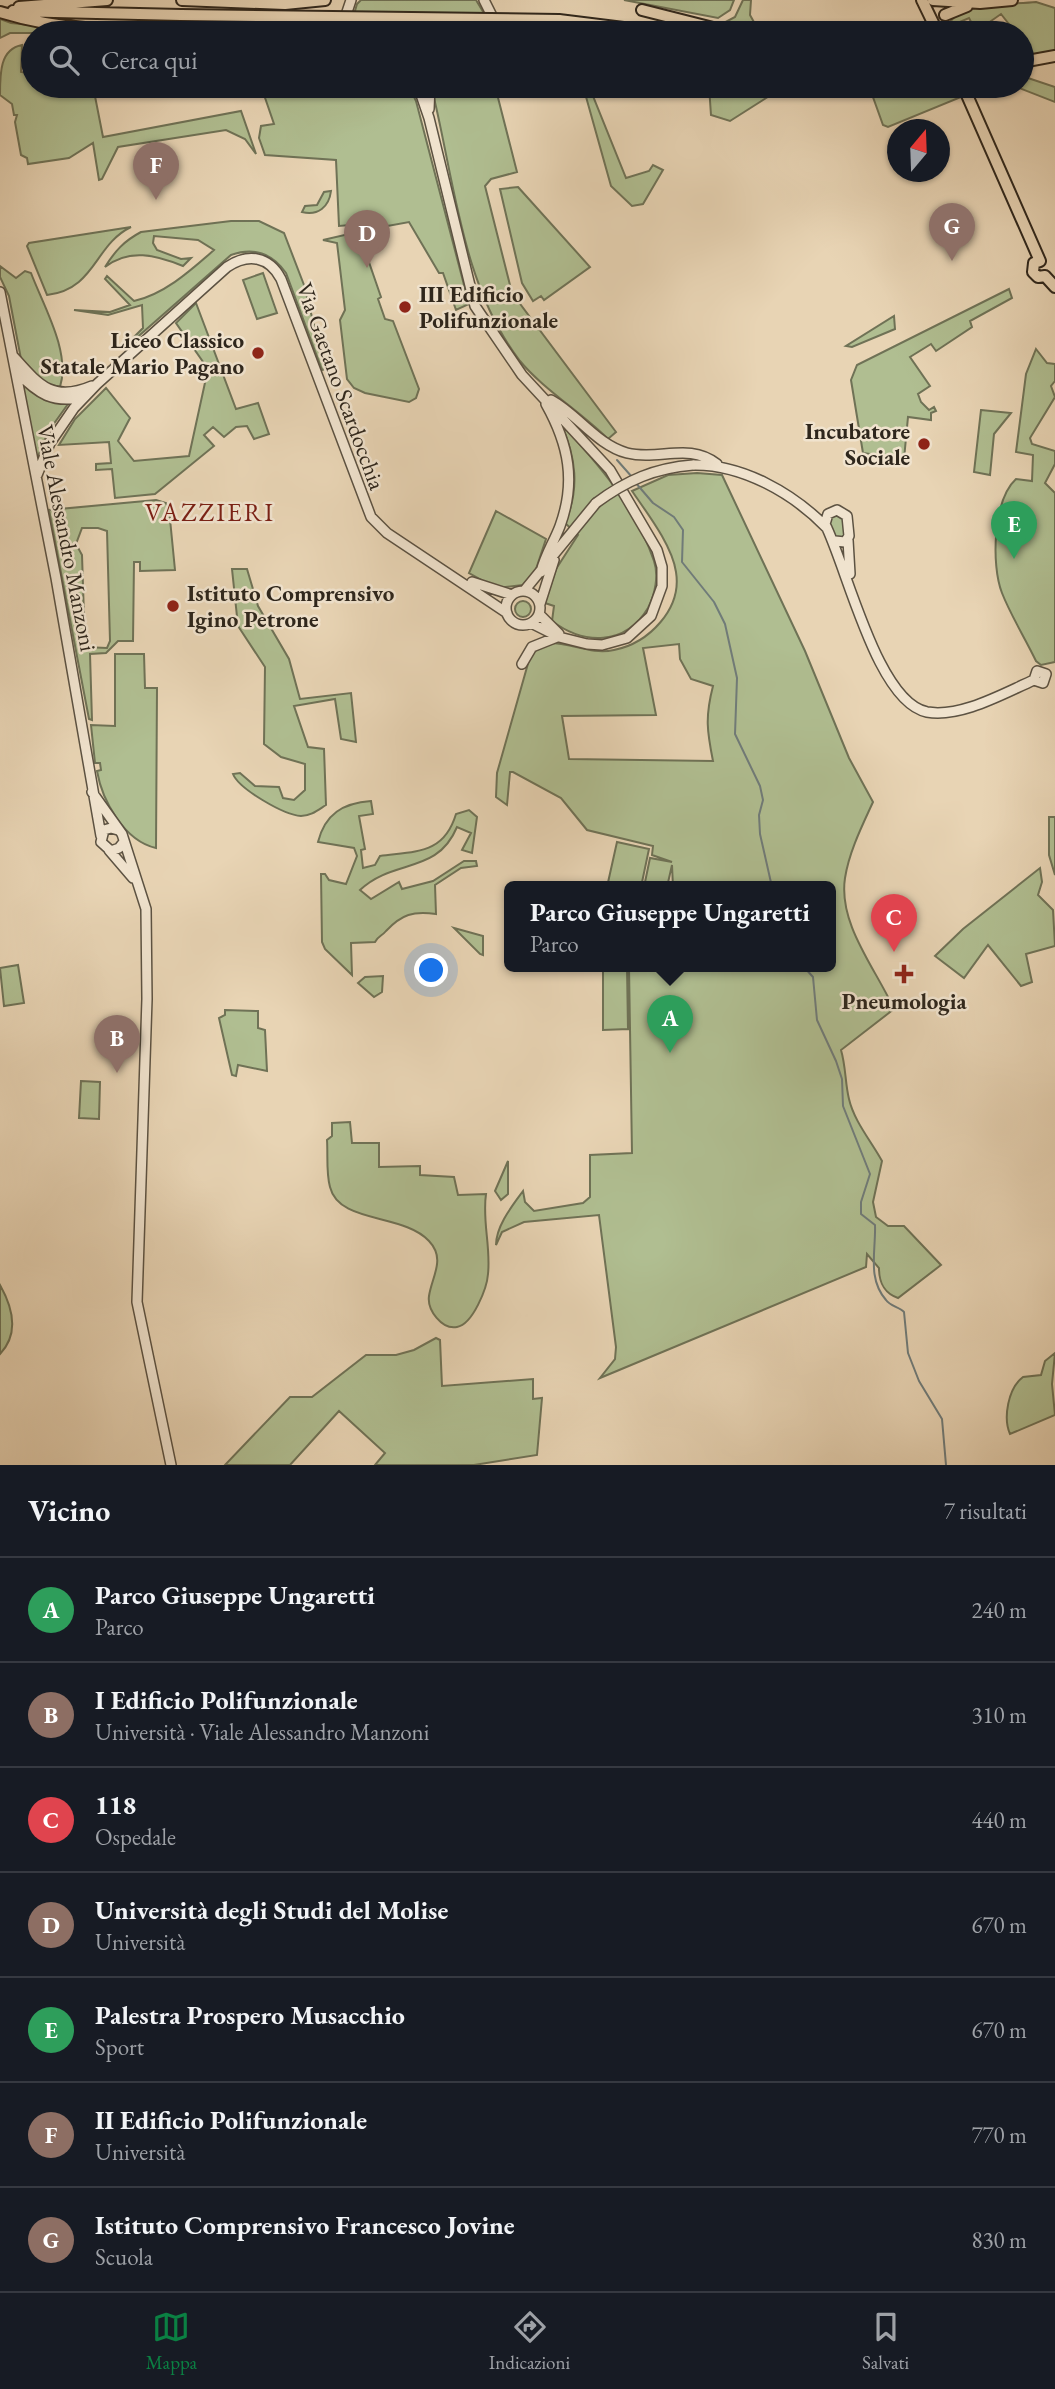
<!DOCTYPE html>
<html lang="it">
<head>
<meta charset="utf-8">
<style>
  body { margin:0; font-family:"EB Garamond",serif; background:#20242c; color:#f1f3f6 }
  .compass { position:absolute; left:887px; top:119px; width:63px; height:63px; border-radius:50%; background:#171b24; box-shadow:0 2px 5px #0004; rotate:19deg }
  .you { position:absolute; left:432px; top:971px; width:24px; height:24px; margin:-18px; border:5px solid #fff; border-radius:50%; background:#1a73e8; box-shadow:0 0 0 10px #1a73e833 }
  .badge { display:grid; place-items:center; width:46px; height:46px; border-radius:50%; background:#0b8043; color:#fff; font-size:23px; font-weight:700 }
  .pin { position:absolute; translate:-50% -58px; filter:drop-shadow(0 2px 4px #0008) }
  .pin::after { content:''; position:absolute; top:37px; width:24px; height:21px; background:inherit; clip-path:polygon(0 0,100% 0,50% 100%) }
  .popup { position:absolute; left:504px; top:881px; width:332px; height:91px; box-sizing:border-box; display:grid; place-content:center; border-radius:10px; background:#171b24; filter:drop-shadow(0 2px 5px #0005); font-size:23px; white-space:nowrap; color:#9ea1a6 }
  .popup b { font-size:26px; color:#f1f3f6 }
  .popup::after { content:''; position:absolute; left:50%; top:100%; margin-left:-14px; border:14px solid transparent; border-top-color:#171b24 }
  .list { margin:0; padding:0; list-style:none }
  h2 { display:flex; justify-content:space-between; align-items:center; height:91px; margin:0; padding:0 28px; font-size:30px }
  h2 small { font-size:23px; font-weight:400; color:#9ea1a6 }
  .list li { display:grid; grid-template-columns:46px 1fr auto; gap:21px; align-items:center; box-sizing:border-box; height:105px; padding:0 28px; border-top:2px solid #363941 }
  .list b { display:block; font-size:26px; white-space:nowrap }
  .list p { margin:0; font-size:23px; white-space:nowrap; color:#9ea1a6 }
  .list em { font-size:23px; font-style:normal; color:#9ea1a6 }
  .icon { flex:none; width:38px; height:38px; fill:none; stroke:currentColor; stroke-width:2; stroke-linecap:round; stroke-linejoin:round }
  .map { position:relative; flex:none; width:1055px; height:1465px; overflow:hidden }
  .search { position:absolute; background:#171b24; box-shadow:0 2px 5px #0004; left:21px; right:21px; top:21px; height:77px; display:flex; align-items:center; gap:18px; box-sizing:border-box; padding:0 24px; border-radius:38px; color:#9ea1a6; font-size:26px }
  .sheet { height:826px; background:#171b24 }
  nav { display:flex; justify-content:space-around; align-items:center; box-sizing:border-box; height:98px; border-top:2px solid #363941; background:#171b24; font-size:19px; color:#9ea1a6 }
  nav a { display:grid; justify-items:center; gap:4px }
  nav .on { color:#0b8043 }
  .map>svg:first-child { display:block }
</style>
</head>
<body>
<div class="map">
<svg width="1055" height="1465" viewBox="0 0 1055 1465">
  <rect width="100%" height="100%" fill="#e8d4b4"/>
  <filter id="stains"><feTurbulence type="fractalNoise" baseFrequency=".00286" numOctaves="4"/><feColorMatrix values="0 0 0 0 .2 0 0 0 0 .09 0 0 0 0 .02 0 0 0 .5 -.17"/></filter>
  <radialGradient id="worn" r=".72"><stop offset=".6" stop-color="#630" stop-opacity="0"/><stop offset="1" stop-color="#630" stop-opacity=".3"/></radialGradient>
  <path fill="#b0be91" stroke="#6f7256" stroke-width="2" fill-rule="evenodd" d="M361,0H476L485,15L478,33H360L352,21L357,4Z
    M624,0H734L730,10L718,18Z
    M743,0H751L750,15L760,33L718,26L735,17Z
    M1036,2L1055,8V59L1022,66V33H1016L1001,14L981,28L983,33H977L969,18L948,27C956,0 1011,5 1036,2Z
    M0,19L11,23L93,31L190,33H10L0,38Z
    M22,45L21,72L33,74V86H93L103,137L241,111L256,154L245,139L226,130L118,147L102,179L99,180L93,143L69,158L28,164L27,158L21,155L15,122L17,115H14L12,104L0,95C0,73 0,49 22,45Z
    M1022,76L1055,87V102L1014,86H1022Z
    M261,86H409L416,101L469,304L456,310L443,273H439L409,222L382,227L362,224L339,226L336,160L265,155L259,138L261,126L274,124Z
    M438,86H495L517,172L491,179L485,186L512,293L616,432L608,439C583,414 541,387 520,361C463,287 455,186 434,98Z
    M583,86H606L593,96L626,178L649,171L653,165L663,170L643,204L632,206L611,186Z
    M709,86H785L730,121L711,115Z
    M869,86H956L961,97L888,127L883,125Z
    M518,187L590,267L544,300L541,296L533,301L522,283L500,189Z
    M331,191C329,207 318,216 302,212L305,206L317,205L324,192Z
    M231,221H259L284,233L304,285L325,369L322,370L286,273C272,253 254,247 231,255L133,341V338L143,328L142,305L108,315L74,310L110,312L130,305L105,279L107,276L134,301C165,294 191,270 214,250L198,240L154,236L153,243L157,250L181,259L191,258L183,266C156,255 129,248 105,267C115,251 124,241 141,232Z
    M131,227C94,245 96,289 47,295L27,246L29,243Z
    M353,233L362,242L381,297L378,299L385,319L393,321L419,389L416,398L409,402L365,393L354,388L347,379L340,320L345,310L337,243L323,240Z
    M0,266L16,278L25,271L31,273C43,305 71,352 60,387L48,386L21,359L9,296L0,277Z
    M263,273L277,313L257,319L243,280Z
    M1009,289L1012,298L970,321L972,327L936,351L931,344L910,357L930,386L918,394L921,402L929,410L934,407L936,411L931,413V420L908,417L904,459L863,453L851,380L857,365Z
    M196,303L236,409L258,403L269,434L254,439L247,426L236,427L224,437L213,427L204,435L214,446L155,494L115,498L112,469L96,470V464L111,463L109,442L59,445L75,419L106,388L130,418L118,441L134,461L189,456L208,369L176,323Z
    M894,316L895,329L852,347L846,346Z
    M1036,349L1047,363L1055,364V381L1051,386L1055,397L1030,438L1032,444L1055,451V464L1045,483L1055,493V662L1041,665L1036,661C1025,638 1011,616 1002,593C991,565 993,500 1016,479L1032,481L1033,455L1016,452L1026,374Z
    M22,384L45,400L68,404L48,432L37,459Z
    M981,410L1011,413L994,434L990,475L974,472Z
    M561,424C599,464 636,508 654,561C659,576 655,594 648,608C625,646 584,645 552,621L554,606L545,603L556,569L578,535L565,523C580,489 576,457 561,424Z
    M697,473L722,475L805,651L849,758L873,802C862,826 849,852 845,878C838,924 876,969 894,1009L841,1050C846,1067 845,1083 849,1099C854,1121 871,1141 882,1161L873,1202L876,1217L888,1226H904L941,1265L898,1298C884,1293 879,1283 879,1268L867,1254L866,1267L600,1378L615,1359L616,1347L599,1215L524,1222L502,1232L496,1245C496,1226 512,1206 523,1191L525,1202L534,1211L583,1203L590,1197V1155L632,1153L629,967H831V887H673L672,865L667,887H644L650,858L672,862L652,855L653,846L587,830L561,798L513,772H510L507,805L496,797L497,773L531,653L550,643C572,643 591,655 614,650C649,643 682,609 676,572C672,545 647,513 632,491L668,475ZM679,644L680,659L691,679L713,686C705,717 707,731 713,761L569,759L562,716L656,715L643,648Z
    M156,500L166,503L169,509L175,570L140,571V562H134L133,641H118L106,653L90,654L92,720L89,719L49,510ZM82,528H98L107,531L110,641L107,648L85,647L82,555L76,544Z
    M496,511L546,539L535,572L523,585L496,588L469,573Z
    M837,514L844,519L846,534L843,538H836L828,524L831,517Z
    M232,569H247L258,606L289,659L300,699L351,693L356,742L341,739L335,699L294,706L308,747L324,749L326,805C318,810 311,816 301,816C284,815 239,789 233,774L240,773L255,786L279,787L283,798L294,800L305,790V764L281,757L264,744L265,667L238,626Z
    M515 609a8 8 0 1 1 16 0a8 8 0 1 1-16 0Z
    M115,654H144L145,688H157L156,848C124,841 102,800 97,771L101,770L100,763H95L91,725L115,726Z
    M371,801L373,814L359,816L365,849L361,850L363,868L375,865L380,856C417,851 444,854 456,814L469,810L477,817L472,853L462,850L471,833L457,827C437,875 394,858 360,890L371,899L399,882L402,889L433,881L464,861H476L477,866L461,868L435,885L436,914C413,911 402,914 386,931C382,936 378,936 375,942L351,943L352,975L325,949L322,942L321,874H325L329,880L346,884L357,856L354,848L318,842C325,814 343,803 371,801Z
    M1049,817H1055V875L1049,855Z
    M617,842L649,849L641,887H607Z
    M1040,868L1042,882L1038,895L1053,910L1055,946L1026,954L1032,982L1021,986L988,945L964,978L935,956L963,929Z
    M454,928L483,936V955L480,954Z
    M18,965L24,1003L4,1006L0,968Z
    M603,967H627L628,1029L603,1030Z
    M383,976L382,992L374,997L358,983L365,977Z
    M225,1010L258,1011V1028L265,1030L267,1071L238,1065L236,1076L232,1075L219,1018L225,1015Z
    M81,1081L100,1082L99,1119L79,1118Z
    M350,1122L352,1143H379V1167L420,1166V1175L454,1177L458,1195L486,1194C482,1221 491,1247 488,1274C487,1288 473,1324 457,1327C442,1330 427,1310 429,1296C432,1276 446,1259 429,1241C403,1213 339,1224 330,1187C326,1173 328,1155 327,1140L332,1136V1123Z
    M508,1161V1194L501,1200L495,1191Z
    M0,1285C13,1308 19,1334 0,1354Z
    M436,1338L440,1340L442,1386L533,1379V1399L542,1398L537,1455L474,1465H375L385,1453L339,1411L290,1465H225L290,1397H312L366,1355H396L414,1350Z
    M1055,1353L1052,1384L1055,1415L1010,1434C1003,1418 1008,1388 1023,1377L1041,1375L1045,1361Z"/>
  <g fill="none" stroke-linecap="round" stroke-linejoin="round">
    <path stroke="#707c7a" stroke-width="2" d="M617,460L632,477
      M635,482L653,503L674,517L683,530L682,562L714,602L725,624L737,678L735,734L760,786L763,800L759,815L760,834L772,887
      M804,967L813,977L817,1020L836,1061L842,1079L843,1106L870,1174L861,1202V1214L875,1225C876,1251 867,1278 886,1300C890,1306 899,1307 904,1312L908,1353L919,1381L942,1419L946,1465"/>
    <g stroke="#5c5242" stroke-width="12">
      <path id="minor" d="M484,0L492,16L487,33
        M348,33L344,21L351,0
        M418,86L429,118L475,306L522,375L610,470L657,550L662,567V586L651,616L627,638L602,645L587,644L559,637L531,623
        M429,109L430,86
        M0,292L56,578L101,836
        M13,356C38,384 52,403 92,386
        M17,372C38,394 53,404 84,397
        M551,400C577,414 597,445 627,453C659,461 689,442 717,464
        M693,465C742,464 793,493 827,528
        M37,475L50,443L74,408L97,384L227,267C248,253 269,256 281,279L371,517L387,533L507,613
        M848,540L850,574
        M835,541L845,542L849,536L847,516L837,510L828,514L825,524C847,567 877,702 927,712C961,718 1004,693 1034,680
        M541,572C545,555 554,542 560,526C576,482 569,445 546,404
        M472,582L512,595
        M524,591L596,503
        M506 608a17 17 0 1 1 34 0a17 17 0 1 1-34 0Z
        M540,604L554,560
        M539,614L559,634
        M522,664L532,647L557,637
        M1034,680L1043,683L1046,674
        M1034,680L1037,671L1046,674
        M92,792L122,834L146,909L147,999L137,1302L171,1465
        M118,830L111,828L104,830L101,842L111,851L119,848L123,843
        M109,850L133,878"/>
    </g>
    <g stroke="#2e261c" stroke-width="14">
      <path id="major" d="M182,0L285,4L325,0
        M922,0L938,33
        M933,0L980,3L1012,0
        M19,7L107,0
        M642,10L733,33
        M13,11L181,15
        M0,12C60,31 124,32 186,29C233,26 285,21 331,33
        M945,15L967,6
        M559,20L664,33
        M1022,62L1055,56
        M963,86L1040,261
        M1040,261L1034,263L1033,272L1038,277L1045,276
        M1045,276L1055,287"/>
    </g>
    <use href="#minor" stroke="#f0e3ce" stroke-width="9"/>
    <use href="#major" stroke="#e8d4b4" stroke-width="10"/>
    <g stroke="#5c5242" stroke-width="12" stroke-linecap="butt">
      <path id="minor-bridge" d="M596,503C627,480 655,468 693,465"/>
    </g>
    <g stroke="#2e261c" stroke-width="14" stroke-linecap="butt">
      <path id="major-bridge" d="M181,15L559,20"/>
    </g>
    <use href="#minor-bridge" stroke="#f0e3ce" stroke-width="9"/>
    <use href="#major-bridge" stroke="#e8d4b4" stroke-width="10"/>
  </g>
  <g fill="#8f2418" stroke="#f0e3ce" stroke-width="2.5">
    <circle cx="405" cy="307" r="7"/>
    <circle cx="258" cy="353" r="7"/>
    <circle cx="924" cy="444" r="7"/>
    <circle cx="173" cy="606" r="7"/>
    <path d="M900.5 963.5h7v7h7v7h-7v7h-7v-7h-7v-7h7z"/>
  </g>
  <g text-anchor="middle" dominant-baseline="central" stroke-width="5" stroke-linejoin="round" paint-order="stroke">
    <g font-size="23" font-weight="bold" fill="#2e261c" stroke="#f0e3ce" text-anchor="start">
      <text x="419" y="294">III Edificio<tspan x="419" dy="26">Polifunzionale</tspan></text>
      <text x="244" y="340" text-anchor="end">Liceo Classico<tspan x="244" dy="26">Statale Mario Pagano</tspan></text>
      <text x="910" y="431" text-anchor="end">Incubatore<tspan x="910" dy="26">Sociale</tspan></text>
      <text x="187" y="593">Istituto Comprensivo<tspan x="187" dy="26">Igino Petrone</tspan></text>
      <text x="904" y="1001" text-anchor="middle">Pneumologia</text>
    </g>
    <g font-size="23" fill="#2e261c" stroke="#f0e3ce">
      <text transform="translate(341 386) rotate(70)">Via Gaetano Scardocchia</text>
      <text transform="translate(67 538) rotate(79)">Viale Alessandro Manzoni</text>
    </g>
    <g font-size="26" letter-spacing="2" fill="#7a1f14" stroke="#f0e3ce">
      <text x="210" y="512">VAZZIERI</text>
    </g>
  </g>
  <rect width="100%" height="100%" filter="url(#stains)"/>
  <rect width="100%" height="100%" fill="url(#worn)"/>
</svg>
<svg class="compass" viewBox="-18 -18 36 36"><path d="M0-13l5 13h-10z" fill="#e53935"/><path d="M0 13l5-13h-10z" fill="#9ea1a6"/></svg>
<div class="you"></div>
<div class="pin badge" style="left:670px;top:1053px;background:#2e9e5b">A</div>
<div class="popup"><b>Parco Giuseppe Ungaretti</b>Parco</div>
<div class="pin badge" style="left:117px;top:1073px;background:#8d6e63">B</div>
<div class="pin badge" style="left:894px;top:952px;background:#e0444e">C</div>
<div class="pin badge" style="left:367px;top:268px;background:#8d6e63">D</div>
<div class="pin badge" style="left:1014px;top:559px;background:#2e9e5b">E</div>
<div class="pin badge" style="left:156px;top:200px;background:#8d6e63">F</div>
<div class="pin badge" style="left:952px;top:261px;background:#8d6e63">G</div>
<div class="search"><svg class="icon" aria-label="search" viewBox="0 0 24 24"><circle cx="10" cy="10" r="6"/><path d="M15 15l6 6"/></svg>Cerca qui</div>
</div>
<section class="sheet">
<h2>Vicino<small>7 risultati</small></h2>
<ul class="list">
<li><span class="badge" style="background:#2e9e5b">A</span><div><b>Parco Giuseppe Ungaretti</b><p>Parco</p></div><em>240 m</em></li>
<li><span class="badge" style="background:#8d6e63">B</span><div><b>I Edificio Polifunzionale</b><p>Università · Viale Alessandro Manzoni</p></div><em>310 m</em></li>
<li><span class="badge" style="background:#e0444e">C</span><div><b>118</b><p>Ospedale</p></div><em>440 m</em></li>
<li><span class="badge" style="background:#8d6e63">D</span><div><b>Università degli Studi del Molise</b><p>Università</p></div><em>670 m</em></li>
<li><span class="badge" style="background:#2e9e5b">E</span><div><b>Palestra Prospero Musacchio</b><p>Sport</p></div><em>670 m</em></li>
<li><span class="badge" style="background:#8d6e63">F</span><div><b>II Edificio Polifunzionale</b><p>Università</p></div><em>770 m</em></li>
<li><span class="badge" style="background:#8d6e63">G</span><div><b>Istituto Comprensivo Francesco Jovine</b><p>Scuola</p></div><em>830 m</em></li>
</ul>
</section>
<nav>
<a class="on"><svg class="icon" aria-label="map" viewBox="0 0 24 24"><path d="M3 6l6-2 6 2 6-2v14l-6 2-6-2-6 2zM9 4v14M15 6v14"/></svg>Mappa</a>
<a><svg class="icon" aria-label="directions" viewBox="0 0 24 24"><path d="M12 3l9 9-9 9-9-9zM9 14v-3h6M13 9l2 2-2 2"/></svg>Indicazioni</a>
<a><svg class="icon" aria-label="saved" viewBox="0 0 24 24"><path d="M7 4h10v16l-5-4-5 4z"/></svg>Salvati</a>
</nav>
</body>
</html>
